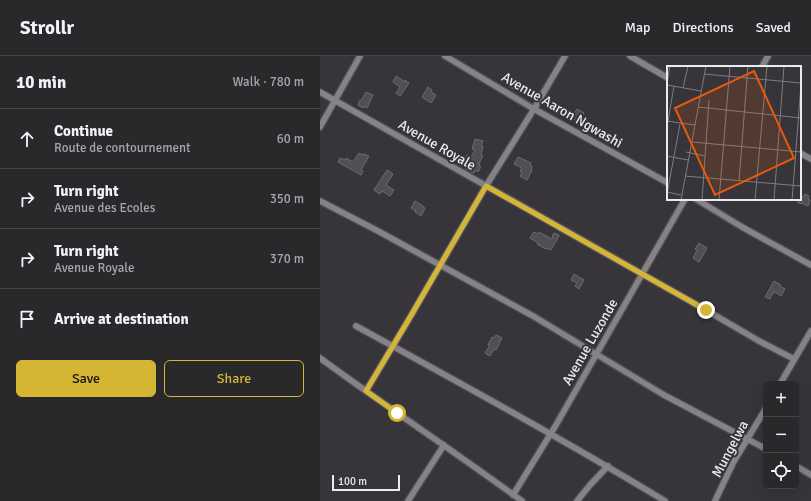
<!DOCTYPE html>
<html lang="en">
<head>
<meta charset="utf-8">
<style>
  body { margin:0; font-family:Signika,sans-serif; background:#313033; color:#f1f3f6 }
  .controls { position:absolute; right:12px; bottom:12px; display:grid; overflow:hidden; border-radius:6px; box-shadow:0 4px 16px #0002 }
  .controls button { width:36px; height:36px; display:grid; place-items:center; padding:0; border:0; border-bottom:1px solid #454447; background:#29282b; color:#f1f3f6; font:20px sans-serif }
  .scale { position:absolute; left:12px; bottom:10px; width:68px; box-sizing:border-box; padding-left:4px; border:2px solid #ebeaec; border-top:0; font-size:11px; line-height:14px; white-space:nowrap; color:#ebeaec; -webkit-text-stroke:3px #373539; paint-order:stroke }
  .stop { position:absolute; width:12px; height:12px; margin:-9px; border:3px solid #d5b534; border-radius:50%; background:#fff }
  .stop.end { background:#d5b534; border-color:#fff; box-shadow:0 1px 4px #0008 }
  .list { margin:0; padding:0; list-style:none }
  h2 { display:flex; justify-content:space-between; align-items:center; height:52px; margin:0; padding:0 16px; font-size:17px }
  h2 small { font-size:13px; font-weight:400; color:#a5a6a9 }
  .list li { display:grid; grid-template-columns:26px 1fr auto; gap:12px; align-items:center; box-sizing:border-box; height:60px; padding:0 16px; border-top:1px solid #454447 }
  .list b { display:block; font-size:15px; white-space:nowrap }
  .list p { margin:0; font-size:13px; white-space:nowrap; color:#a5a6a9 }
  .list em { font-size:13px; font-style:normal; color:#a5a6a9 }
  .actions { display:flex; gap:8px; padding:12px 16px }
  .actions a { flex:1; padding:9px 0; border:1px solid #d5b534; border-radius:6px; text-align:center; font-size:14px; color:#d5b534 }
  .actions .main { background:#d5b534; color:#111 }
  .icon { flex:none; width:22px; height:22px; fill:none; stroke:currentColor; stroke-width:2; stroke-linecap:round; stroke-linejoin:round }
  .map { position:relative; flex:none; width:491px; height:445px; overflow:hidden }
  header { display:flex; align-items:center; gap:24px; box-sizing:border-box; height:56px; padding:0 20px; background:#29282b; border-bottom:1px solid #454447 }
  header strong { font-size:19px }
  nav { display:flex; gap:22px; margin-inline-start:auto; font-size:14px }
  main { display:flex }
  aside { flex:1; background:#29282b }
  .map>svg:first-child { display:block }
</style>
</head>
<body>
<header>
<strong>Strollr</strong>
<nav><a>Map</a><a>Directions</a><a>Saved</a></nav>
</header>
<main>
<aside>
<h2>10 min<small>Walk · 780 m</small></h2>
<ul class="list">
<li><svg class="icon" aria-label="ahead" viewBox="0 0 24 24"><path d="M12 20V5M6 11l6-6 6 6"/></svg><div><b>Continue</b><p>Route de contournement</p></div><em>60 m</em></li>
<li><svg class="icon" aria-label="right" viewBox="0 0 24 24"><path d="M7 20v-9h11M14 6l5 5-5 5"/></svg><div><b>Turn right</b><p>Avenue des Ecoles</p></div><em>350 m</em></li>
<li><svg class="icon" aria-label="right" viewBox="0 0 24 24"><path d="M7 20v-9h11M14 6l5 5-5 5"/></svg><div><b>Turn right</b><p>Avenue Royale</p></div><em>370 m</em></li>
<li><svg class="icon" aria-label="arrive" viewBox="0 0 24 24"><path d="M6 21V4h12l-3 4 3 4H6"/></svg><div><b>Arrive at destination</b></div></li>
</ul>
<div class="actions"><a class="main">Save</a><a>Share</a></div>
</aside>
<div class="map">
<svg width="491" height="445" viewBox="0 0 491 445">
  <rect width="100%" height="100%" fill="#373539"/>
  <path fill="#504f52" stroke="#6c6b6f" d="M76,20L85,26V24L89,27L80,40L76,37L80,31L73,26Z
    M194,22L201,26L200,27L202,28L199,36L188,30L191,24L193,25Z
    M108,31L112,34L111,36L116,39L111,47L102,41Z
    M46,36L53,39L47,52L44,50L43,52L38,49L40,44L41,45Z
    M257,53L264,57L258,66L251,62Z
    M155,83L163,85L161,90H163L161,99L163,100L159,107H160L159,110L161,111L158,116L155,114L154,117L145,113L149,104L145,102L147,99L151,101L155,94L152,93Z
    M39,97L43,99L44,98L49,100L41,114L43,115L41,119L18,106L20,102L25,104L26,102L33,106Z
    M198,101L211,107L210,109L212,110L211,113L212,114L207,124L200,120L202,116L200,115L202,112L194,108Z
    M67,114L73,118L66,129L74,134L70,140L62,135L60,138L54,134Z
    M485,138L489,140L488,143L490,144L488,150L482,147L481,148L477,146L480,143V139L484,141Z
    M95,145L103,150V151L105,152L101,160L95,156L96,155L91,152Z
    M214,176L218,178L219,176L232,183L233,178L235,177L239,179V180L231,194L227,192L226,193L217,188L218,187L210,182Z
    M379,187L387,192L379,206L373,202L377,194L375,193Z
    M254,218L264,224L259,233L255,230L257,227L251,224Z
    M454,225L461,229L460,230L465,233L461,240L455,236L453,238H452L450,243L445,241Z
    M176,279L182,282L176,294L174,293L170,300L165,297L170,289H168L172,281L174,282Z"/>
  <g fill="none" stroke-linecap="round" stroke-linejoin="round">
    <g stroke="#535255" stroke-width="8">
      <path id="minor" d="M125,0L214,53L348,127
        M310,0L348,22
        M442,11L448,0
        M0,36L386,254L439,285L474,303
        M0,71L40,0
        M480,97L491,103
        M376,143L422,171L491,209
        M0,145L58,175L213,260L344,339L446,393
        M36,270C140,327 244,384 345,445
        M0,302C67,351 135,396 202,445
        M460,328L491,275
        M46,335L89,263L166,130L214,53L245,0
        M476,410L491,419
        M193,439L236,369L365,143
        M88,445L124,389
        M257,445L270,429L288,410
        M395,445L413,407L446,352"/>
    </g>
    <use href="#minor" stroke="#858387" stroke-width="5.5"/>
  </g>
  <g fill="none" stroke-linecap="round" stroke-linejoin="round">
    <path stroke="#d5b534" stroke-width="5" d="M77,357L46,335L89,263L166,130L386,254"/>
  </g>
  <g text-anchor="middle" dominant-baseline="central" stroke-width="4" stroke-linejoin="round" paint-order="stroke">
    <g font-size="14" fill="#ebeaec" stroke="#373539">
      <text transform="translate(242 54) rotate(30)">Avenue Aaron Ngwashi</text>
      <text transform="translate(117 89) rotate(30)">Avenue Royale</text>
      <text transform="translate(270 286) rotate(-60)">Avenue Luzonde</text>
      <text transform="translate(410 393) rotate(-62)">Mungelwa</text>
    </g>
  </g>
  <g transform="translate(347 10)">
    <rect width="134" height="134" fill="#373539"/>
    <path fill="none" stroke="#7f7d81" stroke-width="1" d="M37,8L134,17M0,18L3,0M0,19L34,25M16,22L21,0M31,41L134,52M0,55L28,59M0,61L7,20M25,76L134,86M19,86L38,90M0,90L21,94M18,110L134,120M72,115L81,0M0,126L14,129M0,128L13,58M14,134L39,0M35,134L42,34M52,134L63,0M88,134L100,0M107,134L117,0M125,134L134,19"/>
    <path fill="#e8590c" fill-opacity="0.15" stroke="#e8590c" stroke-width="2" d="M87,5L127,92L48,129L8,42Z"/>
    <rect width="134" height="134" fill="none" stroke="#ebeaec" stroke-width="2"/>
  </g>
</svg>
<div class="controls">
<button>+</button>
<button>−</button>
<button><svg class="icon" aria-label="locate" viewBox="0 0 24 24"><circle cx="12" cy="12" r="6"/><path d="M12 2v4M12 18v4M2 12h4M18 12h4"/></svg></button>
</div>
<div class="scale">100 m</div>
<div class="stop" style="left:77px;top:357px"></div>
<div class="stop end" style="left:386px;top:254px"></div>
</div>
</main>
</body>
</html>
